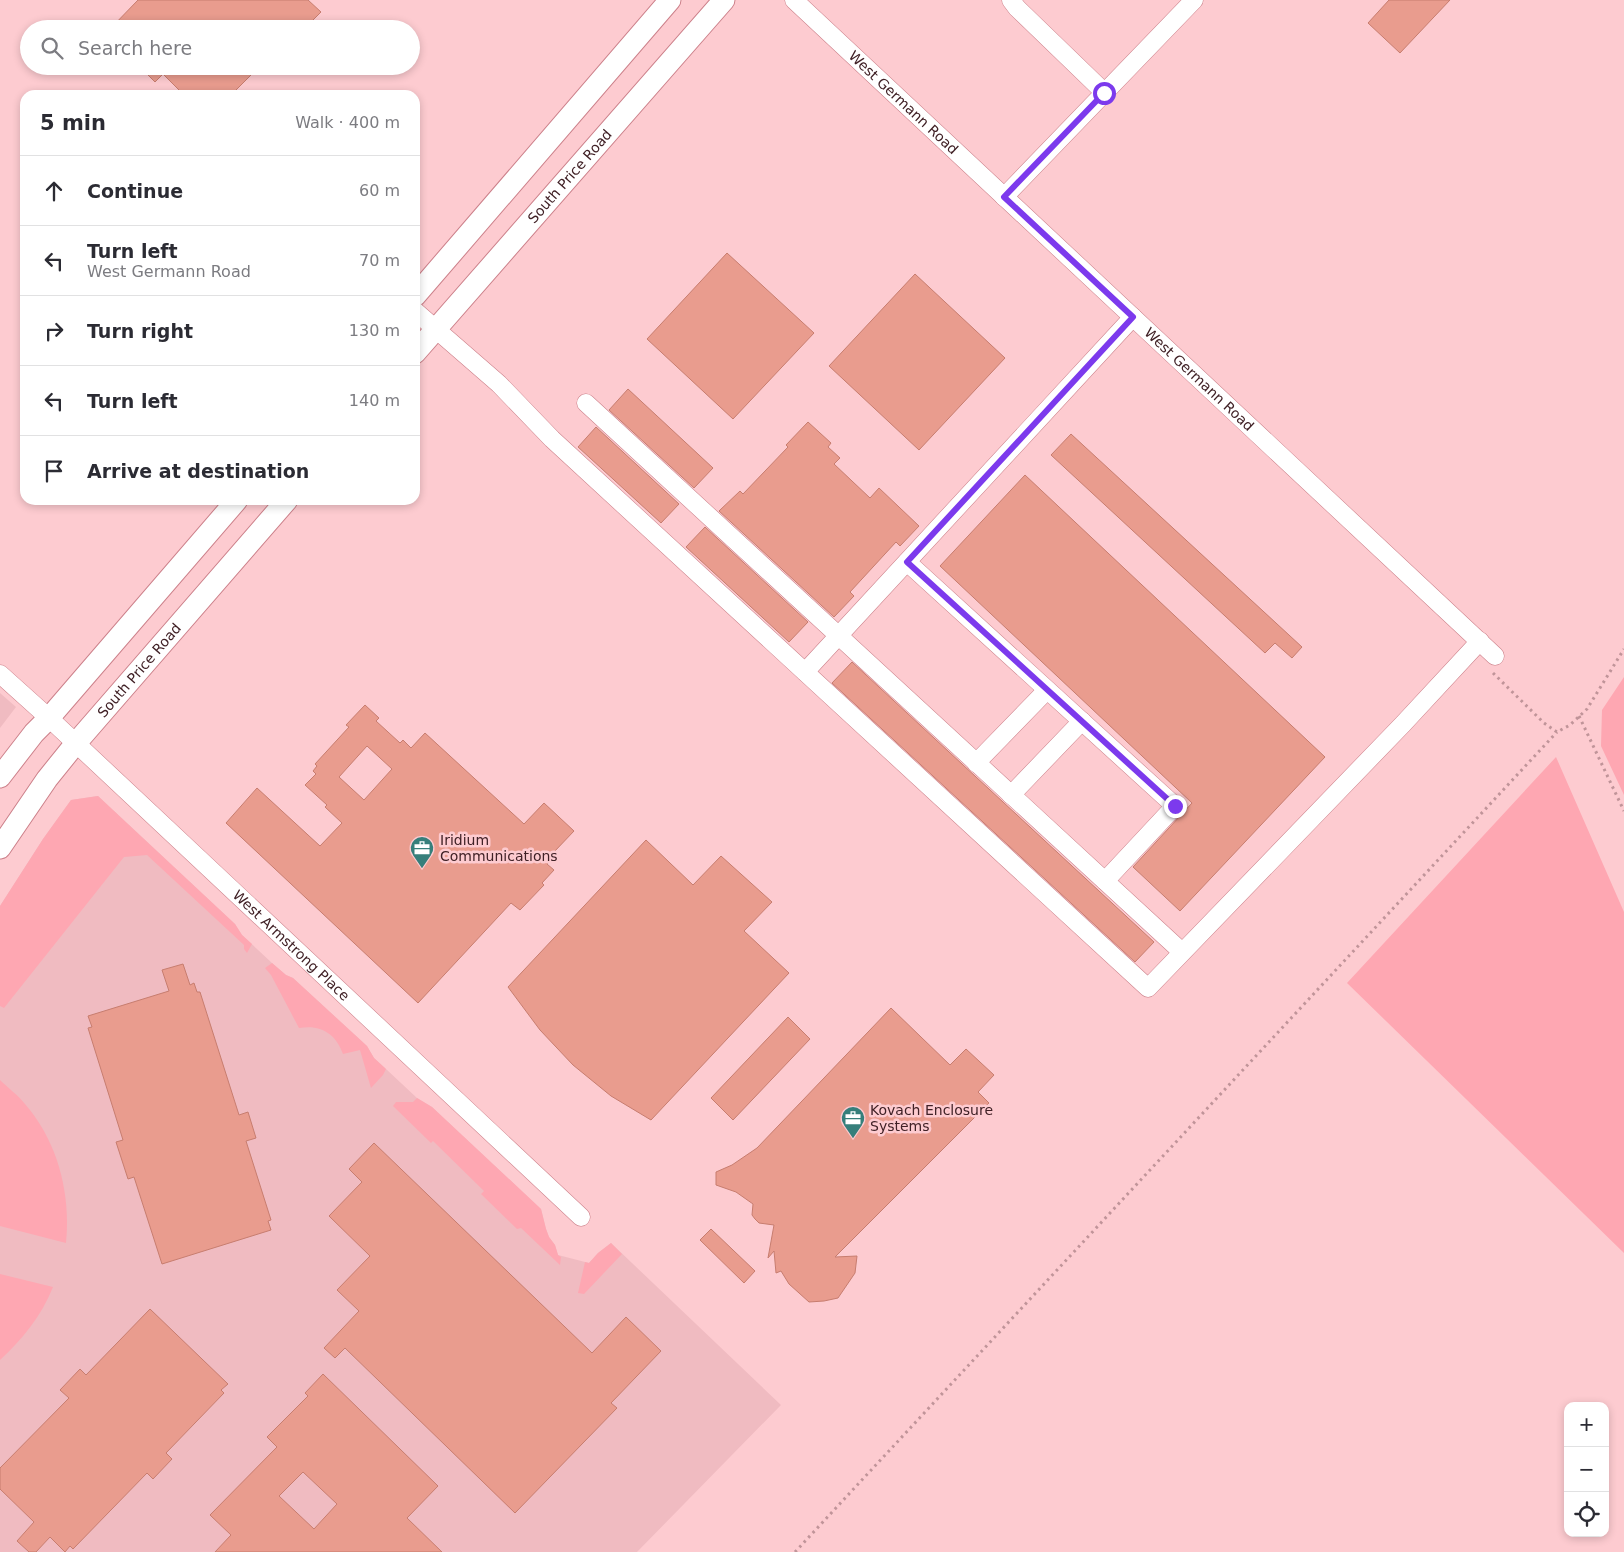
<!DOCTYPE html>
<html lang="en">
<head>
<meta charset="utf-8">
<style>
  body { margin:0; font-family:"DejaVu Sans",sans-serif; background:#f7f7f7; color:#2b2b33 }
  .controls { position:absolute; right:15px; bottom:15px; display:grid; overflow:hidden; border-radius:10px; box-shadow:0 2px 8px #0003 }
  .controls button { width:45px; height:45px; display:grid; place-items:center; padding:0; border:0; border-bottom:1px solid #e1e1e2; background:#fff; color:#2b2b33; font:25px sans-serif }
  .stop { position:absolute; width:15px; height:15px; margin:-11px; border:4px solid #7c3aed; border-radius:50%; background:#fff }
  .stop.end { background:#7c3aed; border-color:#fff; box-shadow:0 1px 5px #0008 }
  .list { margin:0; padding:0; list-style:none }
  h2 { display:flex; justify-content:space-between; align-items:center; height:65px; margin:0; padding:0 20px; font-size:21px }
  h2 small { font-size:16px; font-weight:400; color:#7c7c81 }
  .list li { display:grid; grid-template-columns:32px 1fr auto; gap:15px; align-items:center; box-sizing:border-box; height:70px; padding:0 20px; border-top:1px solid #e1e1e2 }
  .list b { display:block; font-size:19px; white-space:nowrap }
  .list p { margin:0; font-size:16px; white-space:nowrap; color:#7c7c81 }
  .list em { font-size:16px; font-style:normal; color:#7c7c81 }
  .icon { flex:none; width:28px; height:28px; fill:none; stroke:currentColor; stroke-width:2; stroke-linecap:round; stroke-linejoin:round }
  .map { position:relative; flex:none; width:1624px; height:1552px; overflow:hidden }
  .search { position:absolute; background:#fff; box-shadow:0 2px 8px #0003; left:20px; top:20px; width:400px; height:55px; display:flex; align-items:center; gap:12px; box-sizing:border-box; padding:0 18px; border-radius:28px; color:#7c7c81; font-size:19px }
  .panel { position:absolute; background:#fff; box-shadow:0 2px 8px #0003; left:20px; top:90px; width:400px; height:415px; border-radius:15px }
  .map>svg:first-child { display:block }
</style>
</head>
<body>
<div class="map">
<svg width="1624" height="1552" viewBox="0 0 1624 1552">
  <rect width="100%" height="100%" fill="#fdcbd0"/>
  <path fill="#f0bbc1" d="M0,693L16,707L0,728Z
    M98,796L235,924L242,935L272,963L286,975L293,978L367,1046L374,1058L386,1069L417,1098L432,1107L541,1209L546,1229L549,1237L555,1245L558,1255L589,1263L598,1253L611,1243L781,1405L637,1552H0V906L43,839L71,800Z"/>
  <path fill="#fea7b2" d="M1624,677V795L1601,746L1602,710Z
    M1556,757L1624,912V1253L1347,983Z
    M98,796L235,924L242,935L252,944L247,953L244,949V945L147,855L124,857L4,1008L0,1006V906L43,839L71,800Z
    M272,963L286,975L293,978L367,1046L374,1058L386,1069L383,1075L371,1088L360,1050L343,1054C336,1034 321,1024 299,1028L271,975L265,968Z
    M0,1080C8,1088 18,1095 25,1104C58,1142 71,1194 66,1243L0,1226Z
    M417,1098L432,1107L541,1209L546,1229L549,1237L555,1245L558,1255L561,1257L560,1265L521,1228L517,1229L481,1194L484,1191L433,1141L431,1143L393,1106L396,1102H413Z
    M611,1243L622,1254L584,1294L578,1293L585,1262L589,1263L598,1253Z
    M0,1274L53,1287C42,1315 22,1340 0,1360Z"/>
  <path fill="#e99c8e" stroke="#c77d6f" fill-rule="evenodd" d="M138,0H308L321,12L304,29H301L293,20L285,29H110Z
    M1389,0H1450L1400,53L1368,23Z
    M139,66H244L252,74L231,95H184L163,74L155,82Z
    M727,253L814,333L733,419L647,339Z
    M915,274L1005,358L919,450L829,366Z
    M628,389L713,468L694,488L609,410Z
    M808,422L831,443L828,447L840,458L834,464L870,498L879,488L919,526L900,546L896,542L850,592L854,596L834,617L719,511L740,491L743,494L788,447L786,445Z
    M596,427L679,504L661,523L578,447Z
    M1071,434L1302,647L1292,658L1275,643L1265,653L1051,455Z
    M1025,475L1325,757L1180,911L1133,867L1192,803L940,566Z
    M705,527L808,622L789,642L686,547Z
    M852,662L1154,942L1135,962L832,683Z
    M365,705L379,718L376,721L400,743L403,740L411,748L425,733L524,824L544,803L574,831L554,852L556,854L547,864L554,870L542,883L544,885L520,910L511,903L418,1003L226,823L257,788L320,846L342,823L325,807L327,805L305,785L316,774L313,771L317,766L315,764L349,727L346,725ZM367,746L392,769L364,800L339,777Z
    M646,840L693,885L721,856L772,902L744,931L789,973L651,1120L611,1096L573,1065L540,1030L508,987Z
    M183,964L190,985L194,983L197,992H200L239,1115L248,1112L256,1138L246,1141L271,1220L268,1221L271,1230L162,1264L134,1177L128,1179L116,1142L123,1140L88,1028L92,1027L88,1016L169,991L162,970Z
    M891,1008L950,1065L966,1049L994,1075L978,1092L989,1103L835,1257L857,1256L855,1273L838,1298L824,1301L809,1302L789,1284L781,1271L776,1273L774,1251L768,1258L774,1225L759,1223L755,1219L752,1215L753,1204L736,1192L716,1185V1172L732,1165L757,1148Z
    M788,1017L810,1039L733,1120L711,1098Z
    M374,1143L592,1353L626,1317L661,1351L611,1403L617,1408L515,1513L345,1348L335,1358L324,1348L359,1311L337,1290L370,1256L329,1216L362,1182L349,1169Z
    M711,1229L755,1271L744,1283L700,1240Z
    M150,1309L228,1384L221,1390L224,1393L166,1453L172,1459L153,1479L147,1473L73,1549L70,1546L65,1552L50,1537L36,1552H29L17,1541L34,1522L0,1489V1468L69,1398L60,1390L80,1369L86,1375Z
    M323,1374L438,1486L407,1518L442,1552H215L231,1535L210,1515L277,1447L267,1437L308,1396L305,1393ZM303,1472L337,1504L314,1529L279,1496Z"/>
  <g fill="none" stroke-linecap="round" stroke-linejoin="round">
    <g stroke="#cc808a" stroke-width="19">
      <g id="minor">
        <path id="s1" d="M794,0L1495,656"/>
        <path d="M1011,0L1017,8L1105,93"/>
        <path d="M1004,197L1194,0"/>
        <path d="M415,311L499,384L552,439L1148,988L1403,724L1480,641"/>
        <path d="M586,403L1182,952"/>
        <path d="M907,562L1175,806L1105,881"/>
        <path d="M805,672L1133,317"/>
        <path id="s2" d="M0,674L49,718L581,1217"/>
        <path d="M976,763L1047,690"/>
        <path d="M1011,795L1082,721"/>
      </g>
    </g>
    <g stroke="#cc808a" stroke-width="23">
      <g id="major">
        <path d="M415,296L670,0"/>
        <path id="s3" d="M415,353L724,0"/>
        <path d="M0,777L34,733L49,718L237,500"/>
        <path id="s4" d="M0,848L47,779L76,743L287,500"/>
      </g>
    </g>
    <path stroke="#c09499" stroke-width="3" stroke-dasharray="2.5 4" stroke-linecap="butt" d="M1493,673L1544,723L1557,732L1570,725L1587,709L1624,649
      M1579,716L1624,811
      M795,1552L1557,732"/>
    <use href="#minor" stroke="#fff" stroke-width="18"/>
    <use href="#major" stroke="#fff" stroke-width="21"/>
  </g>
  <g fill="none" stroke-linecap="round" stroke-linejoin="round">
    <path stroke="#7c3aed" stroke-width="6" d="M1104,93L1004,197L1133,317L907,562L1175,806"/>
  </g>
  <defs>
    <g id="office-pin" transform="scale(1.25)"><path d="M0 17L-7.5 6A9.5 9.5 0 1 1 7.5 6Z" fill="#367f7b" stroke="#fdcbd0"/><path d="M-6-3h4V-5.5h4V-3h4V5H-6ZM-1-4.5V-3h2v-1.5ZM-6 0V1H6V0Z" fill="#fff"/></g>
  </defs>
  <g fill-rule="evenodd">
    <use href="#office-pin" x="422" y="848"/>
    <use href="#office-pin" x="853" y="1118"/>
  </g>
  <g text-anchor="middle" dominant-baseline="central" stroke-width="5" stroke-linejoin="round" paint-order="stroke">
    <g font-size="14" fill="#402126" stroke="#fdcbd0">
      <text stroke="none"><textPath href="#s1" startOffset="150">West Germann Road</textPath></text>
      <text stroke="none"><textPath href="#s3" startOffset="235">South Price Road</textPath></text>
      <text stroke="none"><textPath href="#s1" startOffset="555">West Germann Road</textPath></text>
      <text stroke="none"><textPath href="#s4" startOffset="226">South Price Road</textPath></text>
      <text stroke="none"><textPath href="#s2" startOffset="398">West Armstrong Place</textPath></text>
    </g>
    <g font-size="14" fill="#402126" stroke="#fdcbd0" text-anchor="start">
      <text x="440" y="840">Iridium<tspan x="440" dy="16">Communications</tspan></text>
      <text x="870" y="1110">Kovach Enclosure<tspan x="870" dy="16">Systems</tspan></text>
    </g>
  </g>
</svg>
<div class="controls">
<button>+</button>
<button>−</button>
<button><svg class="icon" aria-label="locate" viewBox="0 0 24 24"><circle cx="12" cy="12" r="6"/><path d="M12 2v4M12 18v4M2 12h4M18 12h4"/></svg></button>
</div>
<div class="stop" style="left:1104px;top:93px"></div>
<div class="stop end" style="left:1175px;top:806px"></div>
<div class="search"><svg class="icon" aria-label="search" viewBox="0 0 24 24"><circle cx="10" cy="10" r="6"/><path d="M15 15l6 6"/></svg>Search here</div>
<section class="panel">
<h2>5 min<small>Walk · 400 m</small></h2>
<ul class="list">
<li><svg class="icon" aria-label="ahead" viewBox="0 0 24 24"><path d="M12 20V5M6 11l6-6 6 6"/></svg><div><b>Continue</b></div><em>60 m</em></li>
<li><svg class="icon" aria-label="left" viewBox="0 0 24 24"><path d="M17 20v-9H6M10 6l-5 5 5 5"/></svg><div><b>Turn left</b><p>West Germann Road</p></div><em>70 m</em></li>
<li><svg class="icon" aria-label="right" viewBox="0 0 24 24"><path d="M7 20v-9h11M14 6l5 5-5 5"/></svg><div><b>Turn right</b></div><em>130 m</em></li>
<li><svg class="icon" aria-label="left" viewBox="0 0 24 24"><path d="M17 20v-9H6M10 6l-5 5 5 5"/></svg><div><b>Turn left</b></div><em>140 m</em></li>
<li><svg class="icon" aria-label="arrive" viewBox="0 0 24 24"><path d="M6 21V4h12l-3 4 3 4H6"/></svg><div><b>Arrive at destination</b></div></li>
</ul>
</section>
</div>
</body>
</html>
